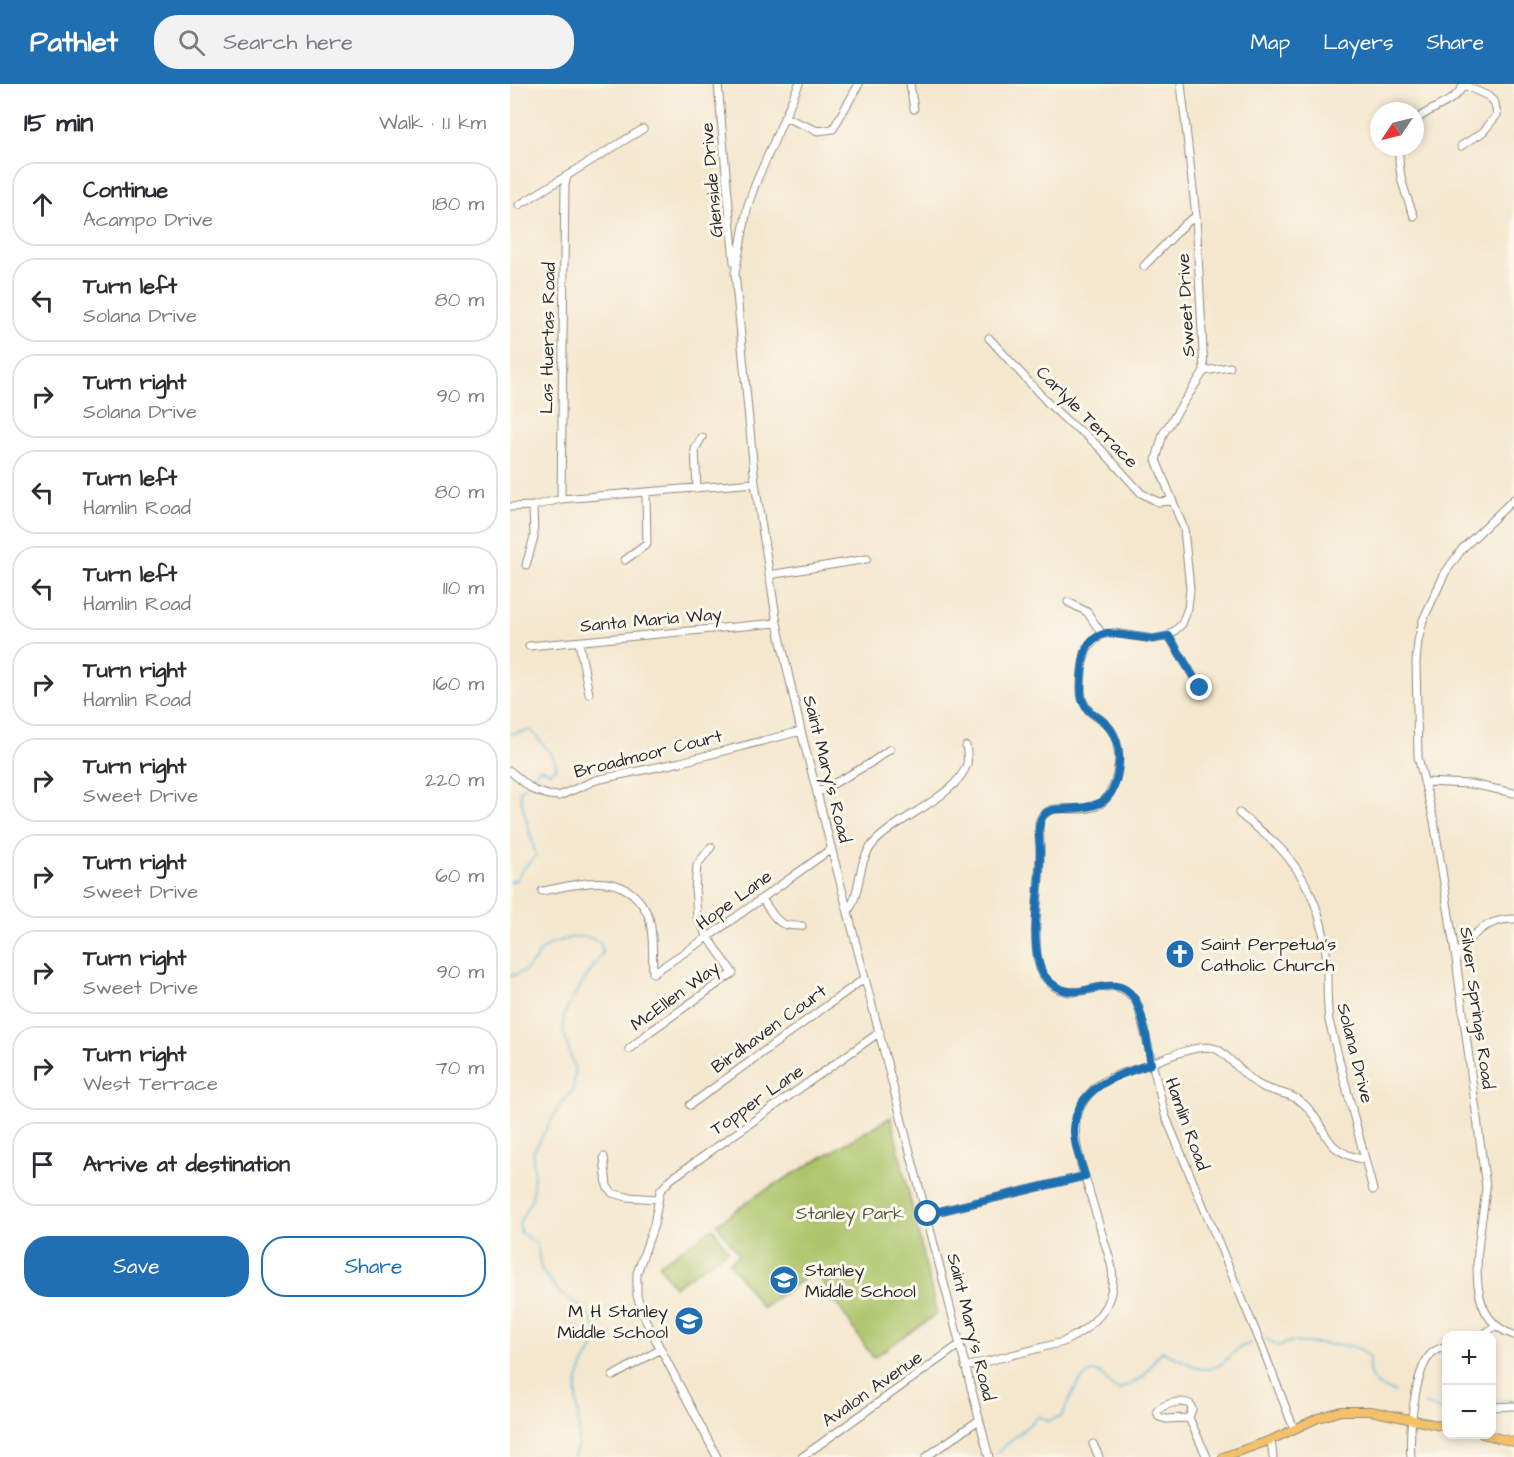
<!DOCTYPE html>
<html lang="en">
<head>
<meta charset="utf-8">
<style>
  body { margin:0; font-family:"Architects Daughter",sans-serif; background:#f2f2f3; color:#2b2b33 }
  .controls { position:absolute; right:18px; bottom:18px; display:grid; overflow:hidden; border-radius:12px; box-shadow:0 3px 9px #0003 }
  .controls button { width:54px; height:54px; display:grid; place-items:center; padding:0; border:0; border-bottom:2px solid #e1e1e2; background:#fff; color:#2b2b33; font:30px sans-serif }
  .compass { position:absolute; left:860px; top:18px; width:54px; height:54px; border-radius:50%; background:#fff; box-shadow:0 3px 9px #0003; rotate:235deg }
  .stop { position:absolute; width:18px; height:18px; margin:-14px; border:4px solid #1f6fb2; border-radius:50%; background:#fff }
  .stop.end { background:#1f6fb2; border-color:#fff; box-shadow:0 2px 6px #0008 }
  .list { margin:0; padding:0; list-style:none }
  h2 { display:flex; justify-content:space-between; align-items:center; height:78px; margin:0; padding:0 24px; font-size:26px }
  h2 small { font-size:20px; font-weight:400; color:#7c7c81 }
  .list li { display:grid; grid-template-columns:39px 1fr auto; gap:18px; align-items:center; box-sizing:border-box; height:84px; margin:0 12px 12px; padding:0 12px; border:2px solid #e1e1e2; border-radius:24px }
  .list b { display:block; font-size:22px; white-space:nowrap }
  .list p { margin:0; font-size:20px; white-space:nowrap; color:#7c7c81 }
  .list em { font-size:20px; font-style:normal; color:#7c7c81 }
  .actions { display:flex; gap:12px; padding:18px 24px }
  .actions a { flex:1; padding:14px 0; border:2px solid #1f6fb2; border-radius:24px; text-align:center; font-size:21px; color:#1f6fb2 }
  .actions .main { background:#1f6fb2; color:#fff }
  .icon { flex:none; width:33px; height:33px; fill:none; stroke:currentColor; stroke-width:2; stroke-linecap:round; stroke-linejoin:round }
  .map { position:relative; flex:none; width:1004px; height:1373px; overflow:hidden }
  header { display:flex; align-items:center; gap:36px; box-sizing:border-box; height:84px; padding:0 30px; background:#1f6fb2; color:#fff }
  header strong { font-size:28px }
  nav { display:flex; gap:33px; margin-inline-start:auto; font-size:21px }
  .search { width:420px; height:54px; background:#f2f2f3; display:flex; align-items:center; gap:15px; box-sizing:border-box; padding:0 21px; border-radius:24px; color:#7c7c81; font-size:22px }
  main { display:flex }
  aside { flex:1; background:#fff }
  .map>svg:first-child { display:block }
</style>
</head>
<body>
<header>
<strong>Pathlet</strong>
<div class="search"><svg class="icon" aria-label="search" viewBox="0 0 24 24"><circle cx="10" cy="10" r="6"/><path d="M15 15l6 6"/></svg>Search here</div>
<nav><a>Map</a><a>Layers</a><a>Share</a></nav>
</header>
<main>
<aside>
<h2>15 min<small>Walk · 1.1 km</small></h2>
<ul class="list">
<li><svg class="icon" aria-label="ahead" viewBox="0 0 24 24"><path d="M12 20V5M6 11l6-6 6 6"/></svg><div><b>Continue</b><p>Acampo Drive</p></div><em>180 m</em></li>
<li><svg class="icon" aria-label="left" viewBox="0 0 24 24"><path d="M17 20v-9H6M10 6l-5 5 5 5"/></svg><div><b>Turn left</b><p>Solana Drive</p></div><em>80 m</em></li>
<li><svg class="icon" aria-label="right" viewBox="0 0 24 24"><path d="M7 20v-9h11M14 6l5 5-5 5"/></svg><div><b>Turn right</b><p>Solana Drive</p></div><em>90 m</em></li>
<li><svg class="icon" aria-label="left" viewBox="0 0 24 24"><path d="M17 20v-9H6M10 6l-5 5 5 5"/></svg><div><b>Turn left</b><p>Hamlin Road</p></div><em>80 m</em></li>
<li><svg class="icon" aria-label="left" viewBox="0 0 24 24"><path d="M17 20v-9H6M10 6l-5 5 5 5"/></svg><div><b>Turn left</b><p>Hamlin Road</p></div><em>110 m</em></li>
<li><svg class="icon" aria-label="right" viewBox="0 0 24 24"><path d="M7 20v-9h11M14 6l5 5-5 5"/></svg><div><b>Turn right</b><p>Hamlin Road</p></div><em>160 m</em></li>
<li><svg class="icon" aria-label="right" viewBox="0 0 24 24"><path d="M7 20v-9h11M14 6l5 5-5 5"/></svg><div><b>Turn right</b><p>Sweet Drive</p></div><em>220 m</em></li>
<li><svg class="icon" aria-label="right" viewBox="0 0 24 24"><path d="M7 20v-9h11M14 6l5 5-5 5"/></svg><div><b>Turn right</b><p>Sweet Drive</p></div><em>60 m</em></li>
<li><svg class="icon" aria-label="right" viewBox="0 0 24 24"><path d="M7 20v-9h11M14 6l5 5-5 5"/></svg><div><b>Turn right</b><p>Sweet Drive</p></div><em>90 m</em></li>
<li><svg class="icon" aria-label="right" viewBox="0 0 24 24"><path d="M7 20v-9h11M14 6l5 5-5 5"/></svg><div><b>Turn right</b><p>West Terrace</p></div><em>70 m</em></li>
<li><svg class="icon" aria-label="arrive" viewBox="0 0 24 24"><path d="M6 21V4h12l-3 4 3 4H6"/></svg><div><b>Arrive at destination</b></div></li>
</ul>
<div class="actions"><a class="main">Save</a><a>Share</a></div>
</aside>
<div class="map">
<svg width="1004" height="1373" viewBox="0 0 1004 1373">
  <rect width="100%" height="100%" fill="#fbf7ec"/>
  <filter id="ink" filterUnits="userSpaceOnUse"><feTurbulence type="fractalNoise" baseFrequency=".0167" numOctaves="2"/><feDisplacementMap in="SourceGraphic" scale="12" xChannelSelector="R" yChannelSelector="G"/><feConvolveMatrix kernelMatrix="1 2 1 2 8 2 1 2 1" color-interpolation-filters="sRGB"/></filter>
  <filter id="wash" filterUnits="userSpaceOnUse"><feTurbulence type="fractalNoise" baseFrequency=".008" numOctaves="4" result="noise"/><feDisplacementMap in="SourceGraphic" scale="24" xChannelSelector="R" yChannelSelector="G"/><feGaussianBlur stdDeviation="1.35" result="paint"/><feColorMatrix in="noise" values="0 0 0 0 0 0 0 0 0 0 0 0 0 0 0 0 0 1.4 0 .05"/><feComposite in="paint" operator="in"/></filter>
  <g filter="url(#wash)">
    <rect width="100%" height="100%" fill="#f4e7ce"/>
    <path fill="#adc56b" stroke="#6c784b" stroke-width="1.5" d="M381,1033L427,1230L363,1274L305,1187L252,1224L219,1178L229,1171L207,1140L249,1110Z
      M203,1144L218,1166L164,1203L149,1181Z"/>
    <g fill="none" stroke-linecap="round" stroke-linejoin="round">
      <path stroke="#5ab4d8" stroke-width="1.5" d="M0,650L21,646L41,669L47,683L40,688L30,684L19,698
        M0,798L7,795L11,787L26,772L11,715L10,706L14,703
        M0,892C21,887 20,881 32,866C39,858 67,851 77,853C81,854 86,857 90,858L93,868L62,915L54,931L53,947L65,986L63,1006L50,1021L23,1068L24,1091L22,1114L9,1140L11,1149L27,1160L31,1185L50,1209L73,1224L81,1234L88,1253C82,1270 69,1284 67,1302C64,1328 75,1346 64,1373
        M755,1254L768,1262L780,1258L840,1262L852,1266L860,1274C855,1295 867,1303 885,1308
        M982,1316L1004,1317
        M914,1320L936,1328
        M488,1368L529,1332L538,1337L551,1333C557,1323 572,1278 591,1290C598,1296 599,1303 609,1306L633,1293L651,1267L691,1285H699L710,1281L729,1264L741,1259"/>
    </g>
  </g>
  <g filter="url(#ink)">
    <g fill="none" stroke-linecap="round" stroke-linejoin="round">
      <g stroke="#90897c" stroke-width="9">
        <path id="minor" d="M208,0L224,178
          M289,0L245,101L238,121L225,189L245,399L267,539L291,647L479,1373
          M400,0L404,25
          M671,0L686,132L694,287L653,350L646,376L674,445L680,505L678,524L672,540L659,552L643,555L604,549L592,550L577,564C573,576 568,606 573,617C579,631 585,630 595,639C611,653 611,679 605,698C589,745 551,712 533,731C527,738 529,748 530,757C531,788 526,817 526,848C526,861 526,881 534,892C563,934 602,875 628,921L655,1031L751,1260L784,1345
          M274,33L308,47L323,45L349,0
          M905,37C920,22 944,21 954,0
          M951,62L973,48L987,31L985,19L978,12L954,1
          M889,63C888,91 894,107 904,132
          M9,121L133,45
          M634,182L675,140L686,132
          M479,254L537,318L557,337L576,351L590,364L631,409L648,418L661,417
          M694,287L720,283
          M187,404L185,365L192,353
          M51,415L55,100L57,93
          M1004,415L952,465L935,489L913,536L908,557L906,578L908,673L924,737L946,875L976,1103C973,1145 946,1233 1004,1251
          M0,423L23,422L51,415L245,399
          M115,476L137,460L136,410
          M16,481L24,453L23,422
          M259,491L357,475
          M558,518L577,528L592,550
          M659,552L690,604
          M69,558L79,610
          M19,562L267,539
          M0,687L23,706L38,711L49,712L86,696L171,678L291,647
          M914,698L961,700L1004,709
          M307,709L359,680L380,665
          M729,729C745,743 764,755 777,772C799,799 813,833 816,868C818,891 816,914 819,937L863,1106
          M32,807C66,801 110,785 133,822C135,826 138,829 139,834C144,850 142,871 143,889L198,853L321,765
          M252,815C266,834 266,843 292,842
          M338,828C352,807 346,780 363,760C385,734 447,713 457,680C458,675 457,667 456,662
          M946,875C957,853 978,834 1004,835
          M119,965L141,947L223,889L198,853L187,833L185,805L187,781L201,763
          M180,1021L355,894
          M94,1073L97,1102L102,1109L117,1113L148,1115
          M418,1130L575,1092
          M972,1252L986,1241
          M455,1283L553,1258C583,1244 607,1222 602,1185C600,1173 595,1161 592,1150C585,1127 578,1104 571,1080C564,1054 560,1030 581,1008C593,994 612,989 629,984C647,978 686,959 703,964C709,965 714,970 718,974C729,983 739,997 753,1003C767,1009 782,1009 794,1020C821,1046 809,1066 855,1076
          M103,1292L151,1265
          M982,1323L1004,1322
          M679,1334L656,1335L649,1333L647,1327C654,1320 670,1315 680,1320L682,1325L679,1334L697,1373
          M761,1356L763,1373
          M583,1360L589,1373
          M207,1373L136,1237L127,1212V1189L144,1141L150,1107L161,1095L370,948
          M292,1373L449,1261
          M416,1373L469,1336
          M901,1373C899,1349 904,1290 920,1271C924,1266 930,1264 936,1262"/>
      </g>
      <g stroke="#90897c" stroke-width="10">
        <path id="major" d="M972,1350L1004,1358
          M713,1373L761,1356L808,1334L831,1327H861L936,1343"/>
      </g>
      <use href="#minor" stroke="#fff" stroke-width="7"/>
      <use href="#major" stroke="#f4c16a" stroke-width="8"/>
    </g>
  </g>
  <g fill="none" stroke-linecap="round" stroke-linejoin="round" filter="url(#ink)">
    <path stroke="#1f6fb2" stroke-width="8" d="M418,1130L575,1092C571,1078 564,1062 564,1047C565,1003 607,991 641,980C638,963 633,927 624,914C603,883 569,924 541,899C535,894 531,888 529,880C520,844 531,804 530,767C530,757 526,740 533,732C538,725 546,725 554,725C592,724 606,718 609,677C610,664 605,648 595,639C586,630 579,631 573,618C569,609 572,573 577,564C580,556 590,550 598,549L643,555L659,552L690,604"/>
  </g>
  <defs>
    <g id="church-disc" transform="scale(1.5)"><circle r="9.5" fill="#1f6fb2" stroke="#fbf7ec"/><path d="M-1.2-6h2.4v3.5h3.3v2.4h-3.3V6h-2.4V-.1h-3.3v-2.4h3.3Z" fill="#fff"/></g>
    <g id="school-disc" transform="scale(1.5)"><circle r="9.5" fill="#1f6fb2" stroke="#fbf7ec"/><path d="M0-5L7-2L0 1L-7-2ZM-4 1L0 2.5L4 1V4Q0 6-4 4Z" fill="#fff"/></g>
  </defs>
  <g fill-rule="evenodd">
    <use href="#church-disc" x="670" y="870"/>
    <use href="#school-disc" x="274" y="1196"/>
    <use href="#school-disc" x="179" y="1237"/>
  </g>
  <g text-anchor="middle" dominant-baseline="central" stroke-width="6" stroke-linejoin="round" paint-order="stroke">
    <g font-size="18" fill="#2b2b2b" stroke="#fbf7ec">
      <text transform="translate(202 96) rotate(-95)">Glenside Drive</text>
      <text transform="translate(676 221) rotate(-93)">Sweet Drive</text>
      <text transform="translate(38 254) rotate(-89)">Las Huertas Road</text>
      <text transform="translate(577 333) rotate(45)">Carlyle Terrace</text>
      <text transform="translate(141 536) rotate(-5)">Santa Maria Way</text>
      <text transform="translate(138 670) rotate(-14)">Broadmoor Court</text>
      <text transform="translate(317 685) rotate(76)">Saint Mary's Road</text>
      <text transform="translate(224 816) rotate(-36)">Hope Lane</text>
      <text transform="translate(165 912) rotate(-36)">McEllen Way</text>
      <text transform="translate(967 924) rotate(82)">Silver Springs Road</text>
      <text transform="translate(259 945) rotate(-36)">Birdhaven Court</text>
      <text transform="translate(845 969) rotate(76)">Solana Drive</text>
      <text transform="translate(247 1016) rotate(-35)">Topper Lane</text>
      <text transform="translate(677 1040) rotate(70)">Hamlin Road</text>
      <text transform="translate(461 1243) rotate(76)">Saint Mary's Road</text>
      <text transform="translate(362 1305) rotate(-35)">Avalon Avenue</text>
    </g>
    <g font-size="18" fill="#2b2b2b" stroke="#fbf7ec" text-anchor="start">
      <text x="691" y="860">Saint Perpetua's<tspan x="691" dy="21">Catholic Church</tspan></text>
      <text x="295" y="1186">Stanley<tspan x="295" dy="21">Middle School</tspan></text>
      <text x="158" y="1227" text-anchor="end">M H Stanley<tspan x="158" dy="21">Middle School</tspan></text>
    </g>
    <g font-size="18" fill="#52593e" stroke="#fbf7ec">
      <text x="340" y="1129">Stanley Park</text>
    </g>
  </g>
</svg>
<div class="controls">
<button>+</button>
<button>−</button>
</div>
<svg class="compass" viewBox="-18 -18 36 36"><path d="M0-13l5 13h-10z" fill="#e53935"/><path d="M0 13l5-13h-10z" fill="#7c7c81"/></svg>
<div class="stop" style="left:418px;top:1130px"></div>
<div class="stop end" style="left:690px;top:604px"></div>
</div>
</main>
</body>
</html>
